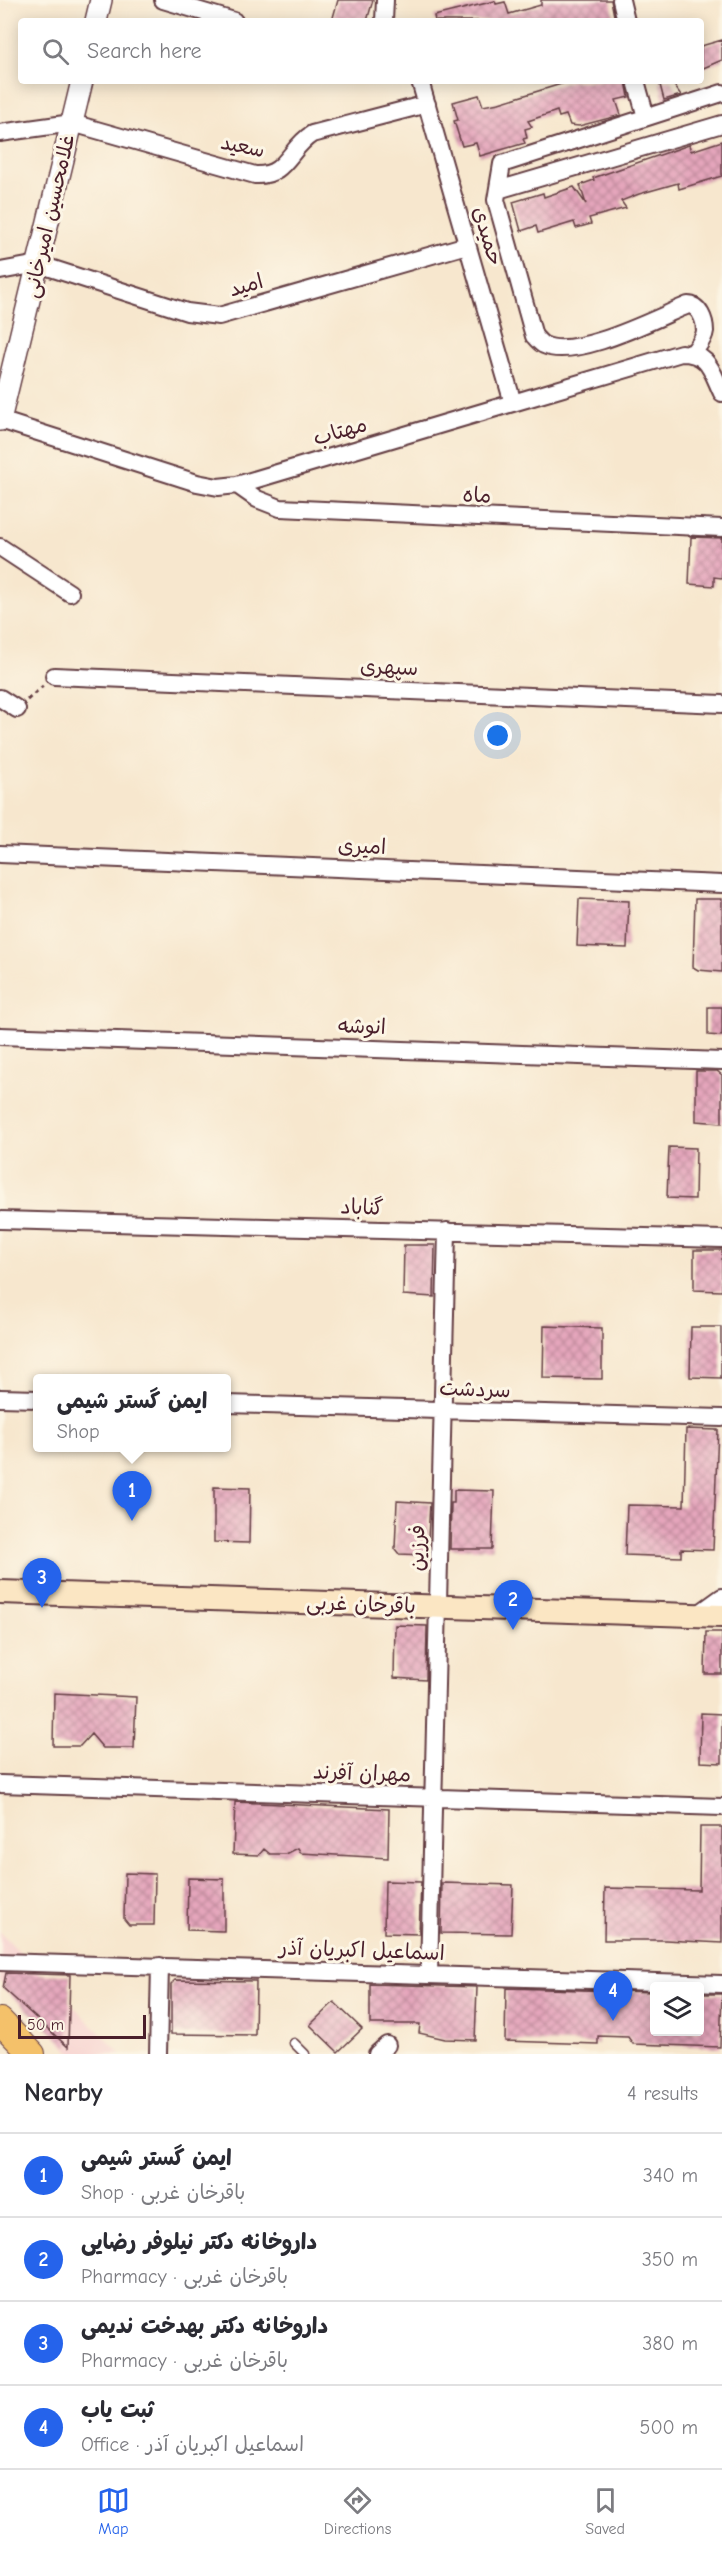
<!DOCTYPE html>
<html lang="en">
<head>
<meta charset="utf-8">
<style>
  body { margin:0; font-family:"Comic Neue","Playpen Sans Arabic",sans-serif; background:#f7f7f7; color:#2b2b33 }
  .controls { position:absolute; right:18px; bottom:18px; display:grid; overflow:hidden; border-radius:6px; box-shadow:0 3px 15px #0003 }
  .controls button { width:54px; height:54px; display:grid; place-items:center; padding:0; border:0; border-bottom:2px solid #e1e1e2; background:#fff; color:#2b2b33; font:30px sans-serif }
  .scale { position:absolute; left:18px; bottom:15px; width:128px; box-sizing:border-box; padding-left:6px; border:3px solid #4a1f2b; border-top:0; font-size:16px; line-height:21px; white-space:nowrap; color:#4a1f2b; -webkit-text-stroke:4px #fcf5e5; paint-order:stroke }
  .you { position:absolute; left:498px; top:736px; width:21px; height:21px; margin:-15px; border:4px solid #fff; border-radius:50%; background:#1a73e8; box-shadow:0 0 0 9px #1a73e833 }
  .badge { display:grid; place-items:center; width:39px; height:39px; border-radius:50%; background:#2563eb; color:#fff; font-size:20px; font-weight:700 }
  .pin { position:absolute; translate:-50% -50px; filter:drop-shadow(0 2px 3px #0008) }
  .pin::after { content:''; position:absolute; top:32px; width:21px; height:18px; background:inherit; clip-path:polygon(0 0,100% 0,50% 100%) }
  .popup { position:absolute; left:33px; top:1374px; width:198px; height:78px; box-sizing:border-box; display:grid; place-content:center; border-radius:6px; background:#fff; filter:drop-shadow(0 2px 4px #0005); font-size:20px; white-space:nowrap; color:#7c7c81 }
  .popup b { font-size:22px; color:#2b2b33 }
  .popup::after { content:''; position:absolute; left:50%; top:100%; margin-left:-12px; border:12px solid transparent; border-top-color:#fff }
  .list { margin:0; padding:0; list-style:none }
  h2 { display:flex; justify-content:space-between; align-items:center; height:78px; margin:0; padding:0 24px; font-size:26px }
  h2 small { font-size:20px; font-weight:400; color:#7c7c81 }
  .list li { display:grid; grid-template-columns:39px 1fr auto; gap:18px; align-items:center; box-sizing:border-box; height:84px; padding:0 24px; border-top:2px solid #e1e1e2 }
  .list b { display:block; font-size:22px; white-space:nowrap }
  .list p { margin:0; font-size:20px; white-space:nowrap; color:#7c7c81 }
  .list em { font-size:20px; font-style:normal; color:#7c7c81 }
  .icon { flex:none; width:33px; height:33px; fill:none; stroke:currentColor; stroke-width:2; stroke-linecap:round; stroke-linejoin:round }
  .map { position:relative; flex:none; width:722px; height:2054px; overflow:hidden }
  .search { position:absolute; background:#fff; box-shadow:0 3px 15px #0003; left:18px; right:18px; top:18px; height:66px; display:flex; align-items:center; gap:15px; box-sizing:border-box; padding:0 21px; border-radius:6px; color:#7c7c81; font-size:22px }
  .sheet { height:414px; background:#fff }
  nav { display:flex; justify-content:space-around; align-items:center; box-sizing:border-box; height:84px; border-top:2px solid #e1e1e2; background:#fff; font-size:16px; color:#7c7c81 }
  nav a { display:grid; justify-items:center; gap:3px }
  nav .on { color:#2563eb }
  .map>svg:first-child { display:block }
</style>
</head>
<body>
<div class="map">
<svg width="722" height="2054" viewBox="0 0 722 2054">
  <defs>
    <pattern id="building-cross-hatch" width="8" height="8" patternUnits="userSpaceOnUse" patternTransform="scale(1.5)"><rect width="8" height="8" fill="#e5a6bc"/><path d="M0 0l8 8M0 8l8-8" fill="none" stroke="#bc8799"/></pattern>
  </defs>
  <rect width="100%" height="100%" fill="#fcf5e5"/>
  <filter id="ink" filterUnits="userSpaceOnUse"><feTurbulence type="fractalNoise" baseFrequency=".0167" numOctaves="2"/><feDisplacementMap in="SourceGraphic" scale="12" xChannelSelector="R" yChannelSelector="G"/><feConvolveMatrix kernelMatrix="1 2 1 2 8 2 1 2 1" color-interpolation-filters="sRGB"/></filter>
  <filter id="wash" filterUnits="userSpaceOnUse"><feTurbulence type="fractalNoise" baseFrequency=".008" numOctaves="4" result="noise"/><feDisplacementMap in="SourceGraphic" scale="24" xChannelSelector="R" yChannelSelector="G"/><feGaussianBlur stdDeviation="1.35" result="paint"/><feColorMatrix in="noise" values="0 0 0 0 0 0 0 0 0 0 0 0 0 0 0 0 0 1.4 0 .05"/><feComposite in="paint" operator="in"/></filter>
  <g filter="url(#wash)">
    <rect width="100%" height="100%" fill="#f7e7ce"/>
    <path fill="#f7d0cf" d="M0,1932L121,2054H72L0,1981Z"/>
    <g id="blocks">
      <path fill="url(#building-cross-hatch)" d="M338,0H373L367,21H332Z
        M541,0H611L615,21H435L434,16L495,1L496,4L505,2L509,14L541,5Z
        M722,40V60L701,69V46Z
        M571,81H626L629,97L616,100L621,115L579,126L570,125L566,115L559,117L557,111L528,121L532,127L525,129L527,138L523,139L525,143L480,156L476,143L462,146L454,121L458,120L453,102L479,95L483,106L499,103Z
        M659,81H671L681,95L664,100Z
        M722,141V176L679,189L678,183L639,194L621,201L626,208L589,218L591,224L576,228L574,222L538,233L536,226L521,231L513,202L543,193L544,197L574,187L586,204L580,185L594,180L593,178L689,145L691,151Z
        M691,537L722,538V578L714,577V586L689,584Z
        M579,899L629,901L627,948L577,946Z
        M695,899H722V972L698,970L693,967Z
        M708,1007H722V1036L708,1035Z
        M696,1071H717L722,1075V1123L696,1121Z
        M669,1147L696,1148L695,1199L667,1198Z
        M404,1245H435L434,1297L403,1295Z
        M694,1250H722V1291L694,1290Z
        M544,1326L602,1328V1379L543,1378Z
        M691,1327H721V1378L690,1377Z
        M686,1429L718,1430L713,1550L681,1549V1557L625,1555L627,1505L684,1506Z
        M214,1487L250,1488L249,1543L214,1542Z
        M454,1490L494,1491L492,1549H450L451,1503H454Z
        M397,1501L430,1503L427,1555L399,1554L395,1549Z
        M395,1625L427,1626L426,1680L394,1678Z
        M706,1632H722V1674H705Z
        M54,1693L136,1697L134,1748H103L91,1734L80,1746H53Z
        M701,1713L722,1714V1763L700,1762Z
        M235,1802L389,1809L388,1858L301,1853L298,1848L286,1854H270L264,1849L259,1855L233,1854Z
        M700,1827H722V1943L665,1940H604L605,1888L699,1890Z
        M125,1873L155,1874L154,1925H129L124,1919Z
        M188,1878L224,1879V1931L187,1930Z
        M385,1881L421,1882L419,1934L384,1933Z
        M442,1883L513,1885L511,1934L441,1933Z
        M6,1973L70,1975L68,2047L3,1988Z
        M175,1980L256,1981L255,2035L171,2034V1984Z
        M370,1984L477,1987L475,2040L445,2039L419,2033L420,2024H370Z
        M506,1988L654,1992V2031H699V1994H722L720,2047L633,2044L628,2037L598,2036V2044L505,2041Z
        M334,2002L362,2029L338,2052L310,2025Z"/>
    </g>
  </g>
  <g filter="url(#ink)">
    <use href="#blocks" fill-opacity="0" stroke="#643d43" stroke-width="1.5"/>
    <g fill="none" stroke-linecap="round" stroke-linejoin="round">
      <g stroke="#643d43" stroke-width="11">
        <path id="service" d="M294,2043L305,2054"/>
      </g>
      <g stroke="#643d43" stroke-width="20">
        <path id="minor" d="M163,0L234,21
          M621,0L626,21
          M384,21L385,0
          M420,81L513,403
          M636,81L646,117
          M0,133L72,123L255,175C286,177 289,148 312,134L427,104
          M498,190L722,124
          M0,271L38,264L187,312L219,316L467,245
          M693,353C697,347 704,340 705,331C705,320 699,305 688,305C656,318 576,360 544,345C541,344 537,339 534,336L496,200L502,164L722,93
          M0,420L197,483L218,487L237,485L681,353C709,353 711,370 722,393
          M237,485L257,499L280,508L722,528
          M0,547L70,593
          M54,676L722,704
          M0,698L17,709
          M0,854L722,884
          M0,1036L722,1061
          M0,1220L722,1239
          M0,1398L38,1399
          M226,1404L722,1418
          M697,1615L722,1597
          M0,1784L722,1807
          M0,1962L722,1984
          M429,1974L447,1231
          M158,2054L160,1966
          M377,2054L387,2045"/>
      </g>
      <g stroke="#643d43" stroke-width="24">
        <path id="tertiary" d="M96,21L101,0
          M0,420L82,81"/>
      </g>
      <g stroke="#643d43" stroke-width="26">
        <path id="secondary" d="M0,1592L722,1616"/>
      </g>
      <g stroke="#643d43" stroke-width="28">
        <path id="primary" d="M0,2021L32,2054"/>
      </g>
      <path stroke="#643d43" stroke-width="3" stroke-dasharray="4.5 4.5" stroke-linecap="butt" d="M27,700L43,686"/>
      <use href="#service" stroke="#fff" stroke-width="8"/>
      <use href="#minor" stroke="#fff" stroke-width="16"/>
      <use href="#tertiary" stroke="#fff" stroke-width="21"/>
      <use href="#secondary" stroke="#fbe6c3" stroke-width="22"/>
      <use href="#primary" stroke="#f4c16a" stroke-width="26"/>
    </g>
  </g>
  <g text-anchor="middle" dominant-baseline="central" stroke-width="6" stroke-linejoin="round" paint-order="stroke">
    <g font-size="21" fill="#4a1f2b" stroke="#fcf5e5">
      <text transform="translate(243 146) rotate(12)">سعید</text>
      <text transform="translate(49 216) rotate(-77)">غلامحسین امیرخانی</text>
      <text transform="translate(488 236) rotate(74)">حمیدی</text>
      <text transform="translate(246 285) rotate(-16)">امید</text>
      <text transform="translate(340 431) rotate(-16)">مهتاب</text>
      <text transform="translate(477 495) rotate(3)">ماه</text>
      <text transform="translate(389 667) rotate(2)">سپهری</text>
      <text transform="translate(362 846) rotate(2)">امیری</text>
      <text transform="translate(362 1026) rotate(2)">انوشه</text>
      <text transform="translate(362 1207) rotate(2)">گناباد</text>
      <text transform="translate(475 1389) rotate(2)">سردشت</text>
      <text transform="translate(417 1548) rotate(-89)">فرزین</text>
      <text transform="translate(361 1604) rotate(2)">باقرخان غربی</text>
      <text transform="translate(362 1773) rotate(2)">مهران آفرند</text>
      <text transform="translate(362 1950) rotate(2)">اسماعیل اکبریان آذر</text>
    </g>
  </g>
</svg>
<div class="controls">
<button><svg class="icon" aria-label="layers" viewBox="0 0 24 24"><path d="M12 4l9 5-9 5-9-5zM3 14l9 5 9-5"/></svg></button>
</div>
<div class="scale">50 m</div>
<div class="you"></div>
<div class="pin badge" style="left:132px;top:1521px">1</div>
<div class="popup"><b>ایمن گستر شیمی</b>Shop</div>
<div class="pin badge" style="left:513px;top:1630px">2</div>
<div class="pin badge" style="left:42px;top:1608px">3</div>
<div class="pin badge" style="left:613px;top:2021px">4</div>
<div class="search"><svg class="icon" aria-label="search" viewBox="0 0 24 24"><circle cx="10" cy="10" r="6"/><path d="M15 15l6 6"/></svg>Search here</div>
</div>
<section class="sheet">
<h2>Nearby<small>4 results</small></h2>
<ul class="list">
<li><span class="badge">1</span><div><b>ایمن گستر شیمی</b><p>Shop · باقرخان غربی</p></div><em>340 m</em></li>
<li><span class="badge">2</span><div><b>داروخانه دکتر نیلوفر رضایی</b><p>Pharmacy · باقرخان غربی</p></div><em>350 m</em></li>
<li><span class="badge">3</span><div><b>داروخانه دکتر بهدخت ندیمی</b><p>Pharmacy · باقرخان غربی</p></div><em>380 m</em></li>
<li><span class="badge">4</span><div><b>ثبت یاب</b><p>Office · اسماعیل اکبریان آذر</p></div><em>500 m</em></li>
</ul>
</section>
<nav>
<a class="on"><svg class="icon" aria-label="map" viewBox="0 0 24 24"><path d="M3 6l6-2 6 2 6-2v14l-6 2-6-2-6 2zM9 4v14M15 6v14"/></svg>Map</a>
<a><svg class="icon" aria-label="directions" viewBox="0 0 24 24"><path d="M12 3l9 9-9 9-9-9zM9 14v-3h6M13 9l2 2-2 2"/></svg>Directions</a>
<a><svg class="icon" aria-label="saved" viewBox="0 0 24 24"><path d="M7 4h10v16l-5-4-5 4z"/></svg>Saved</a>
</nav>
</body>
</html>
